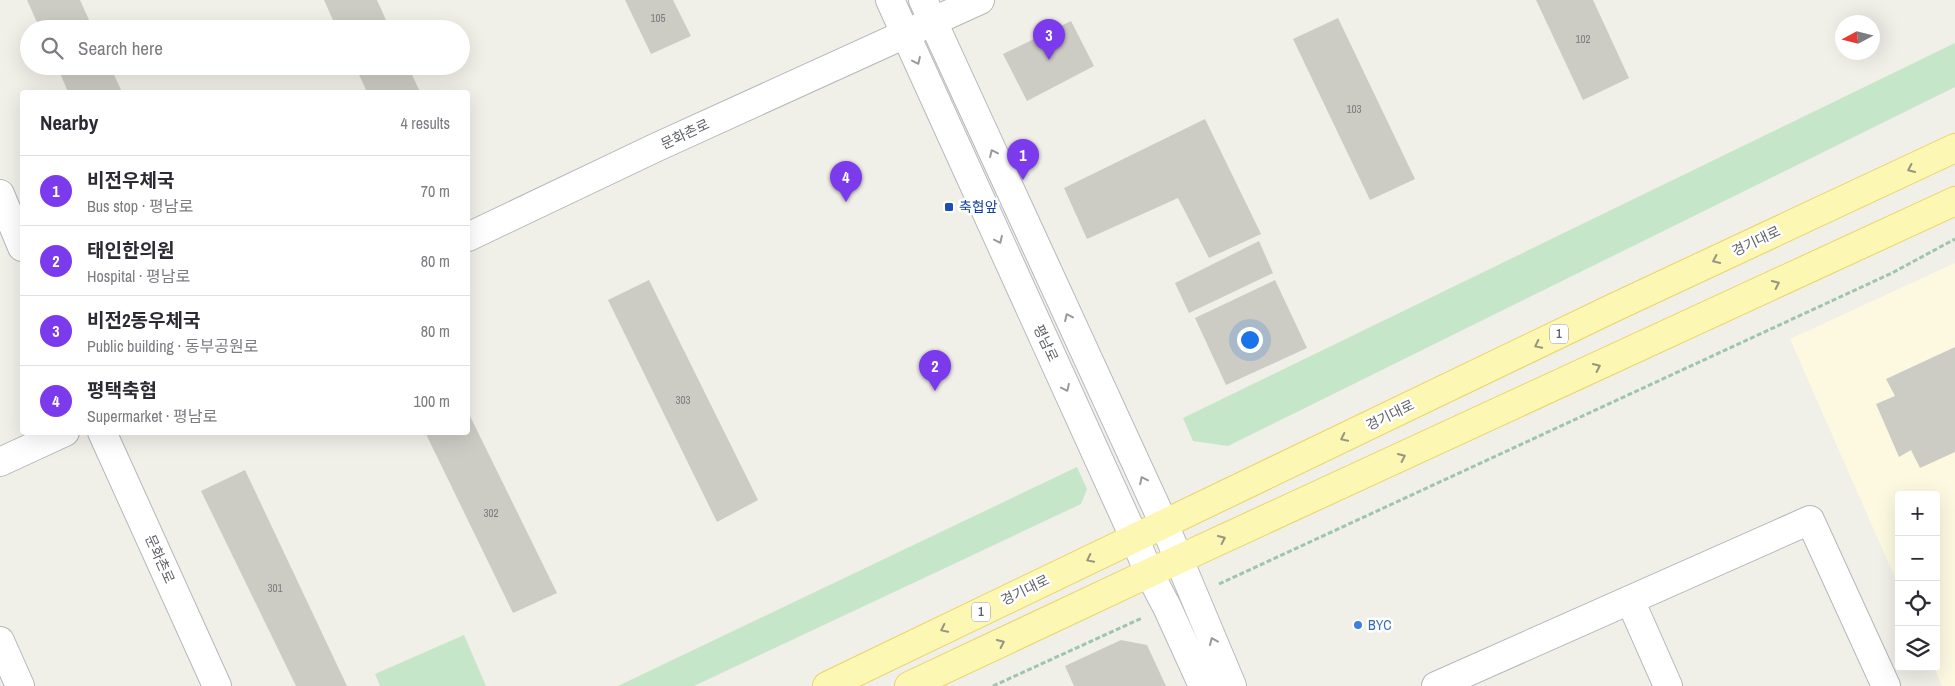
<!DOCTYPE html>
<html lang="en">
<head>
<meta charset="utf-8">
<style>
  body { margin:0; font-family:"Archivo Narrow","Noto Sans KR",sans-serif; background:#f2f2f3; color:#2b2b33 }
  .controls { position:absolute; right:15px; bottom:15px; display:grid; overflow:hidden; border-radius:5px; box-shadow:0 5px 20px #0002 }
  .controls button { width:45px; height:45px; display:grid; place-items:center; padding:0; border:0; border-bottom:1px solid #e1e1e2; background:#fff; color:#2b2b33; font:25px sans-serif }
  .compass { position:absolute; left:1835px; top:15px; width:45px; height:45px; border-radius:50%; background:#fff; box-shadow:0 5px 20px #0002; rotate:263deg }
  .you { position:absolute; left:1249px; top:339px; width:18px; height:18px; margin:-12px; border:4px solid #fff; border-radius:50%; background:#1a73e8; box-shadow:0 0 0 8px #1a73e833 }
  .badge { display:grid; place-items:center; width:32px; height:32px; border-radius:50%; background:#7c3aed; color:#fff; font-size:16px; font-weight:700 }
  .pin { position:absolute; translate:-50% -41px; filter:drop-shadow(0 1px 2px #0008) }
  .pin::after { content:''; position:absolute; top:26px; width:18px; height:15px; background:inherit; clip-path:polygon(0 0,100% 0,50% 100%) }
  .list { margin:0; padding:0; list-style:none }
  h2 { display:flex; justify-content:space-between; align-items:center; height:65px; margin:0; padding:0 20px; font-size:21px }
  h2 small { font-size:16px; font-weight:400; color:#7c7c81 }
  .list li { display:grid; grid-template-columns:32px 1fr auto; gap:15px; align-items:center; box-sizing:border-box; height:70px; padding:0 20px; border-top:1px solid #e1e1e2 }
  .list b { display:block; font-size:19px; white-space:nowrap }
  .list p { margin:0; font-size:16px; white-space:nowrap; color:#7c7c81 }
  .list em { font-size:16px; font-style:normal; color:#7c7c81 }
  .icon { flex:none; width:28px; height:28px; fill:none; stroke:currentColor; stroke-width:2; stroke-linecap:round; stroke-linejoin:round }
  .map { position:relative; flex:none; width:1955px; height:686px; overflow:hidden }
  .search { position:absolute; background:#fff; box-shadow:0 5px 20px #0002; left:20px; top:20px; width:450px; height:55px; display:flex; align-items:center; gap:12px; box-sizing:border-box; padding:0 18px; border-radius:28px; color:#7c7c81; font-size:19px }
  .panel { position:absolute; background:#fff; box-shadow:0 5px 20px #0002; left:20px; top:90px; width:450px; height:345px; border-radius:5px }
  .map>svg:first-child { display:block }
</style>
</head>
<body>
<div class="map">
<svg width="1955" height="686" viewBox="0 0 1955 686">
  <rect width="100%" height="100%" fill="#f0efe8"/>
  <path fill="#fdf9e1" d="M1955,263V686H1942L1934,667H1936V495H1899V587L1790,339Z"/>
  <path fill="#c6e6c9" d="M1955,43V87L1228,446L1193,441L1183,418Z
    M1077,467L1087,489L1081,504L694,686H618Z
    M464,635L486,686H380L375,674Z"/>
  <path fill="#cccbc4" d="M27,0H80L93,29H40Z
    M324,0H377L390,29H337Z
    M625,0H673L691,36L651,54Z
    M1536,0H1593L1629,78L1583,100Z
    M1338,18L1415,179L1370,200L1293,39Z
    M1071,21L1094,66L1027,101L1003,54Z
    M57,66H110L122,92H68Z
    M355,66H408L420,92H367Z
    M1205,119L1261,234L1209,258L1178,198L1087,239L1064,188Z
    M1259,241L1273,273L1189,313L1175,283Z
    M649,280L758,500L717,522L608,300Z
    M1275,280L1307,348L1226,385L1195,318Z
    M1955,347V452L1920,468L1911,450L1899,457L1876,404L1895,396L1886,379Z
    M468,412L557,593L513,613L425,432H468Z
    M245,470L347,686H296L201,491Z
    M1121,640L1147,645L1166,686H1074L1065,666Z"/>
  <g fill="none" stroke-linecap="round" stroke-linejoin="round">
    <g stroke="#b5b7bb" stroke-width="30">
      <path id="street" d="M0,194L22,247
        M468,237L657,147L980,0
        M102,432L217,686
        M0,462L65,432
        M1630,600L1668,686
        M0,641L20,686
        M1436,686L1810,520L1886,686"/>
    </g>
    <g stroke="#b6b9be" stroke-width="30">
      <path id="secondary" d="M890,0L1134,537L1149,573L1167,607L1203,686
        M923,0L1164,524L1232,686"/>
    </g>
    <g stroke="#ecd466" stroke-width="30">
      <path id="primary" d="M827,686L1613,308L1955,148
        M909,686L1149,573L1955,201"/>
    </g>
    <path stroke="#9ec5ad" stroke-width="3" stroke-dasharray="5 2.5" stroke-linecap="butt" d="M1219,584L1892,273L1955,239
      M993,686L1142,618"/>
    <use href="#street" stroke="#fff" stroke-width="28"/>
    <use href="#secondary" stroke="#fff" stroke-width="28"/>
    <use href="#primary" stroke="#fcf7b2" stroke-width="28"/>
  </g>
  <defs><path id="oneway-chevron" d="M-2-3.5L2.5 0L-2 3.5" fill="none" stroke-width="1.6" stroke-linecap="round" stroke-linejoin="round" transform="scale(1.25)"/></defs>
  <g stroke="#97999c">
    <use href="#oneway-chevron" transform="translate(917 61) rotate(65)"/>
    <use href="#oneway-chevron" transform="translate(993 153) rotate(-115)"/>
    <use href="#oneway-chevron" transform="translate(999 240) rotate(65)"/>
    <use href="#oneway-chevron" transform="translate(1068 317) rotate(-115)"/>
    <use href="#oneway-chevron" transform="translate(1066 388) rotate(65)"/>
    <use href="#oneway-chevron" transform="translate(1143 480) rotate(-116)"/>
    <use href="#oneway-chevron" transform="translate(1213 641) rotate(-113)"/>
  </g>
  <g stroke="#969681">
    <use href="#oneway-chevron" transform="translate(1911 169) rotate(155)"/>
    <use href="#oneway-chevron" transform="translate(1716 260) rotate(155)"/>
    <use href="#oneway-chevron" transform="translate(1776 284) rotate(-25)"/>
    <use href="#oneway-chevron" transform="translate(1538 345) rotate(154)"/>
    <use href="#oneway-chevron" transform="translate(1597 367) rotate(-25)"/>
    <use href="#oneway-chevron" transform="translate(1344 438) rotate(154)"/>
    <use href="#oneway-chevron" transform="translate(1402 457) rotate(-25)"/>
    <use href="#oneway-chevron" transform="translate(1222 539) rotate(-25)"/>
    <use href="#oneway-chevron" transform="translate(1090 559) rotate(154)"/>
    <use href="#oneway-chevron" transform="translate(944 629) rotate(154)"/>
    <use href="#oneway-chevron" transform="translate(1001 643) rotate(-25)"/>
  </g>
  <rect fill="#1a4fb4" stroke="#fff" stroke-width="2" x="944" y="202" width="10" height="10" rx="2.5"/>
  <circle fill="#3f7fe0" stroke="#fff" stroke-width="2" cx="1358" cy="625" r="5"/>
  <g text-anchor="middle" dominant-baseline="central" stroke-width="5" stroke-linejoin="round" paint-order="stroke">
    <g font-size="11" fill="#7a7c7e">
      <text x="658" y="18">105</text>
      <text x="1583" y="39">102</text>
      <text x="1354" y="109">103</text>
      <text x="683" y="400">303</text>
      <text x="491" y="513">302</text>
      <text x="275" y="588">301</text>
    </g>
    <g fill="#fff" stroke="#8f9195" stroke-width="1">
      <rect x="1550" y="324.5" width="18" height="19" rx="4"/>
      <rect x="972" y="602.5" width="18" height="19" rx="4"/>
    </g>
    <g font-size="12" font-weight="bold" fill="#5f6267">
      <text x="1559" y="334">1</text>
      <text x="981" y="612">1</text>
    </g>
    <g font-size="14" fill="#5f6267" stroke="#fff">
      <text transform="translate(685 134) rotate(-25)">문화촌로</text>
      <text transform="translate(1756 241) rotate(-25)">경기대로</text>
      <text transform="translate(1046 343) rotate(65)">평남로</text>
      <text transform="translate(1390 415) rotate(-26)">경기대로</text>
      <text transform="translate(160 559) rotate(66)">문화촌로</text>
      <text transform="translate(1025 590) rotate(-26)">경기대로</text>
    </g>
    <g font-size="14" fill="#164399" stroke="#fff" text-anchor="start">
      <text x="959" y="207">축협앞</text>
    </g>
    <g font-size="14" fill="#366cbe" stroke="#fff" text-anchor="start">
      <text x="1368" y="625">BYC</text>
    </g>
  </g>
</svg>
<div class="controls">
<button>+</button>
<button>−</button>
<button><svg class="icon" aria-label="locate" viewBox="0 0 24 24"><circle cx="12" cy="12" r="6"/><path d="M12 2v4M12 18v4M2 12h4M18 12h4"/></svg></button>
<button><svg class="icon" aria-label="layers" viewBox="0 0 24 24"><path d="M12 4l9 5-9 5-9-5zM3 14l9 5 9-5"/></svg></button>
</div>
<svg class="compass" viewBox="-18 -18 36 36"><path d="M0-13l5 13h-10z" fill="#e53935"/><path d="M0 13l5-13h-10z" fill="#7c7c81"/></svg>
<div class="you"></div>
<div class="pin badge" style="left:1023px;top:180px">1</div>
<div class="pin badge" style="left:935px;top:391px">2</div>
<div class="pin badge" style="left:1049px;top:60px">3</div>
<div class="pin badge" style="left:846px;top:202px">4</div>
<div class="search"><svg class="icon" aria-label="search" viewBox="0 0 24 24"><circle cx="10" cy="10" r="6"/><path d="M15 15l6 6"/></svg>Search here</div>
<section class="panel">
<h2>Nearby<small>4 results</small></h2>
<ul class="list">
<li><span class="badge">1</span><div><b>비전우체국</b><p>Bus stop · 평남로</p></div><em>70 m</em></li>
<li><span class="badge">2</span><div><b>태인한의원</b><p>Hospital · 평남로</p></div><em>80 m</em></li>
<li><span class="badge">3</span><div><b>비전2동우체국</b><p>Public building · 동부공원로</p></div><em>80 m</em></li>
<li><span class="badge">4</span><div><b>평택축협</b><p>Supermarket · 평남로</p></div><em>100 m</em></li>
</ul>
</section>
</div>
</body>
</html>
